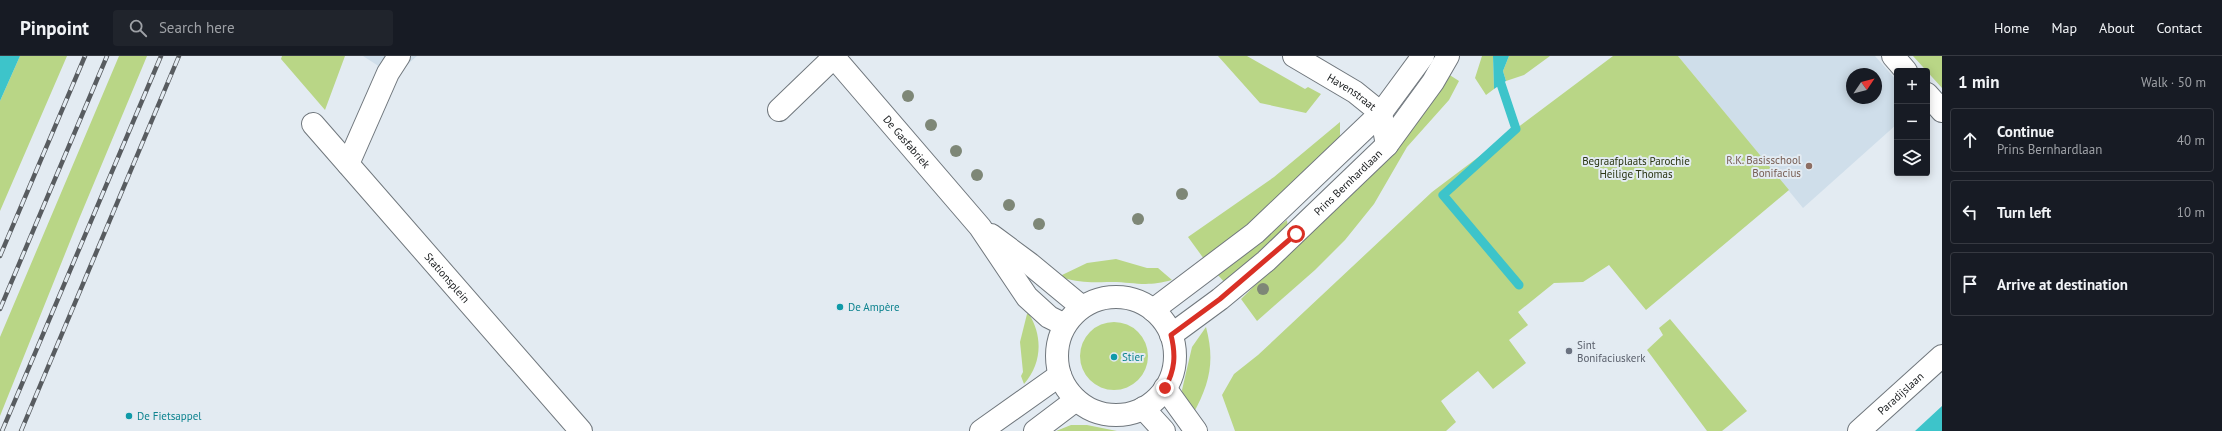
<!DOCTYPE html>
<html lang="en">
<head>
<meta charset="utf-8">
<style>
  body { margin:0; font-family:"PT Sans",sans-serif; background:#20242c; color:#f1f3f6 }
  .controls { position:absolute; right:12px; top:12px; display:grid; overflow:hidden; border-radius:4px; box-shadow:0 2px 10px #0003 }
  .controls button { width:36px; height:36px; display:grid; place-items:center; padding:0; border:0; border-bottom:1px solid #363941; background:#171b24; color:#f1f3f6; font:20px sans-serif }
  .compass { position:absolute; left:1846px; top:12px; width:36px; height:36px; border-radius:50%; background:#171b24; box-shadow:0 2px 10px #0003; rotate:55deg }
  .stop { position:absolute; width:12px; height:12px; margin:-9px; border:3px solid #d93025; border-radius:50%; background:#fff }
  .stop.end { background:#d93025; border-color:#fff; box-shadow:0 1px 4px #0008 }
  .list { margin:0; padding:0; list-style:none }
  h2 { display:flex; justify-content:space-between; align-items:center; height:52px; margin:0; padding:0 16px; font-size:17px }
  h2 small { font-size:13px; font-weight:400; color:#9ea1a6 }
  .list li { display:grid; grid-template-columns:26px 1fr auto; gap:12px; align-items:center; box-sizing:border-box; height:64px; margin:0 8px 8px; padding:0 8px; border:1px solid #363941; border-radius:4px }
  .list b { display:block; font-size:15px; white-space:nowrap }
  .list p { margin:0; font-size:13px; white-space:nowrap; color:#9ea1a6 }
  .list em { font-size:13px; font-style:normal; color:#9ea1a6 }
  .icon { flex:none; width:22px; height:22px; fill:none; stroke:currentColor; stroke-width:2; stroke-linecap:round; stroke-linejoin:round }
  .map { position:relative; flex:none; width:1942px; height:375px; overflow:hidden }
  header { display:flex; align-items:center; gap:24px; box-sizing:border-box; height:56px; padding:0 20px; background:#171b24; border-bottom:1px solid #363941 }
  header strong { font-size:19px }
  nav { display:flex; gap:22px; margin-inline-start:auto; font-size:14px }
  .search { width:280px; height:36px; background:#20242c; display:flex; align-items:center; gap:10px; box-sizing:border-box; padding:0 14px; border-radius:4px; color:#9ea1a6; font-size:15px }
  main { display:flex }
  aside { flex:1; background:#171b24 }
  .map>svg:first-child { display:block }
</style>
</head>
<body>
<header>
<strong>Pinpoint</strong>
<div class="search"><svg class="icon" aria-label="search" viewBox="0 0 24 24"><circle cx="10" cy="10" r="6"/><path d="M15 15l6 6"/></svg>Search here</div>
<nav><a>Home</a><a>Map</a><a>About</a><a>Contact</a></nav>
</header>
<main>
<div class="map">
<svg width="1942" height="375" viewBox="0 0 1942 375">
  <rect width="100%" height="100%" fill="#e3ebf2"/>
  <path fill="#cfdeea" fill-rule="evenodd" d="M363,0H417L394,20Z
    M1678,0H1875L1897,25V68L1803,152ZM1852,18H1876V42H1852Z"/>
  <path fill="#b9d686" d="M20,0H67L0,155V45Z
    M119,0H147L79,163L0,360V281Z
    M282,0H345L325,54L281,3Z
    M1218,0H1247L1305,33L1308,31L1321,38L1306,57L1260,47Z
    M1482,0H1493L1494,33L1486,39L1475,22Z
    M1509,0H1550L1524,19L1506,25L1503,15Z
    M1613,0H1678L1789,134L1646,254L1609,209L1583,226L1554,227L1518,256L1528,269L1509,284L1526,307L1493,333L1478,315L1441,345L1456,366L1446,375H1235L1222,339L1234,318L1258,299L1432,136Z
    M1913,0H1942V32Z
    M1445,16L1459,25L1449,44L1407,91L1374,148L1345,184L1315,214L1257,265L1241,243L1363,124Z
    M1340,66V81L1276,146L1204,203L1188,181L1274,121Z
    M1287,164L1288,173L1226,228L1217,218Z
    M1116,203L1147,212H1158L1172,224C1144,232 1132,225 1107,226C1090,227 1079,226 1063,222L1062,219L1087,207Z
    M1027,258H1029C1043,280 1042,308 1024,328L1021,320L1023,316L1020,286Z
    M1670,263L1747,355L1722,375H1707L1647,294L1663,279L1659,272Z
    M1080 300a34 34 0 1 1 68 0a34 34 0 1 1-68 0Z
    M1206,271C1215,305 1210,327 1193,358L1183,343L1182,334L1192,291Z
    M1071,369H1087L1117,375H1056Z"/>
  <path fill="#3dc4ca" d="M0,0H20L0,45Z
    M1493,0H1509L1503,15L1506,25L1494,33Z
    M1942,350V375H1915Z"/>
  <g fill="none" stroke-linecap="round" stroke-linejoin="round">
    <path stroke="#3dc4ca" stroke-width="9" d="M1501,28L1516,73L1443,139L1519,229"/>
    <g stroke="#70777d" stroke-width="24">
      <g id="minor">
        <path id="s1" d="M833,0L980,171L1027,241L1049,261L1065,269"/>
        <path id="s2" d="M1294,0L1355,36L1381,57L1387,89"/>
        <path d="M1893,0L1906,15"/>
        <path d="M1927,38L1942,55"/>
        <path d="M779,54L834,1"/>
        <path id="s3" d="M313,68L581,375"/>
        <path d="M348,108L388,17L399,0"/>
        <path d="M991,179L1030,208L1082,251"/>
        <path d="M1165,332L1196,375"/>
        <path d="M1143,352L1164,375"/>
        <path id="s4" d="M1859,375L1942,300"/>
      </g>
    </g>
    <g stroke="#70777d" stroke-width="24">
      <g id="major">
        <circle cx="1116" cy="300" r="59"/>
        <path d="M1153,254L1255,177L1381,57L1423,0"/>
        <path id="s5" d="M1171,279L1220,243L1266,205L1387,89L1433,26L1448,0"/>
        <path d="M981,375L1060,319"/>
        <path d="M1035,375L1076,344"/>
      </g>
    </g>
    <use href="#minor" stroke="#fff" stroke-width="22"/>
    <use href="#major" stroke="#fff" stroke-width="22"/>
    <g stroke="#585c60" stroke-width="4.5">
      <path id="rail" d="M0,200L85,0
        M0,253L107,0
        M2,375L161,0
        M21,375L179,0"/>
    </g>
    <use href="#rail" stroke="#e3ebf2" stroke-width="3" stroke-dasharray="9" stroke-linecap="butt"/>
  </g>
  <g fill="#7e8777">
    <circle cx="908" cy="40" r="6"/>
    <circle cx="931" cy="69" r="6"/>
    <circle cx="956" cy="95" r="6"/>
    <circle cx="977" cy="119" r="6"/>
    <circle cx="1182" cy="138" r="6"/>
    <circle cx="1009" cy="149" r="6"/>
    <circle cx="1138" cy="163" r="6"/>
    <circle cx="1039" cy="168" r="6"/>
    <circle cx="1263" cy="233" r="6"/>
  </g>
  <g fill="none" stroke-linecap="round" stroke-linejoin="round">
    <path stroke="#d93025" stroke-width="5" d="M1165,332C1175,314 1176,299 1171,279L1220,243L1296,178"/>
  </g>
  <circle fill="#8d6e63" stroke="#e3ebf2" stroke-width="1.5" cx="1809" cy="110" r="4"/>
  <g fill="#0f9aa8" stroke="#e3ebf2" stroke-width="1.5">
    <circle cx="840" cy="251" r="4"/>
    <circle cx="1114" cy="301" r="4"/>
    <circle cx="129" cy="360" r="4"/>
  </g>
  <circle fill="#6b7280" stroke="#e3ebf2" stroke-width="1.5" cx="1569" cy="295" r="4"/>
  <g text-anchor="middle" dominant-baseline="central" stroke-width="4" stroke-linejoin="round" paint-order="stroke">
    <g font-size="11" fill="#181b1d" stroke="#e3ebf2">
      <text stroke="none"><textPath href="#s2" startOffset="68">Havenstraat</textPath></text>
      <text stroke="none"><textPath href="#s1" startOffset="113">De Gasfabriek</textPath></text>
      <text stroke="none"><textPath href="#s5" startOffset="234">Prins Bernhardlaan</textPath></text>
      <text stroke="none"><textPath href="#s3" startOffset="204">Stationsplein</textPath></text>
      <text stroke="none"><textPath href="#s4" startOffset="56">Paradijslaan</textPath></text>
    </g>
    <g font-size="11" fill="#785e54" stroke="#e3ebf2" text-anchor="end">
      <text x="1801" y="104">R.K. Basisschool<tspan x="1801" dy="13">Bonifacius</tspan></text>
    </g>
    <g font-size="11" fill="#2b3613" stroke="#e3ebf2">
      <text x="1636" y="105">Begraafplaats Parochie<tspan x="1636" dy="13">Heilige Thomas</tspan></text>
    </g>
    <g font-size="11" fill="#0d838f" stroke="#e3ebf2" text-anchor="start">
      <text x="848" y="251">De Ampère</text>
      <text x="1122" y="301">Stier</text>
      <text x="137" y="360">De Fietsappel</text>
    </g>
    <g font-size="11" fill="#5b616d" stroke="#e3ebf2" text-anchor="start">
      <text x="1577" y="289">Sint<tspan x="1577" dy="13">Bonifaciuskerk</tspan></text>
    </g>
  </g>
</svg>
<div class="controls">
<button>+</button>
<button>−</button>
<button><svg class="icon" aria-label="layers" viewBox="0 0 24 24"><path d="M12 4l9 5-9 5-9-5zM3 14l9 5 9-5"/></svg></button>
</div>
<svg class="compass" viewBox="-18 -18 36 36"><path d="M0-13l5 13h-10z" fill="#e53935"/><path d="M0 13l5-13h-10z" fill="#9ea1a6"/></svg>
<div class="stop" style="left:1296px;top:178px"></div>
<div class="stop end" style="left:1165px;top:332px"></div>
</div>
<aside>
<h2>1 min<small>Walk · 50 m</small></h2>
<ul class="list">
<li><svg class="icon" aria-label="ahead" viewBox="0 0 24 24"><path d="M12 20V5M6 11l6-6 6 6"/></svg><div><b>Continue</b><p>Prins Bernhardlaan</p></div><em>40 m</em></li>
<li><svg class="icon" aria-label="left" viewBox="0 0 24 24"><path d="M17 20v-9H6M10 6l-5 5 5 5"/></svg><div><b>Turn left</b></div><em>10 m</em></li>
<li><svg class="icon" aria-label="arrive" viewBox="0 0 24 24"><path d="M6 21V4h12l-3 4 3 4H6"/></svg><div><b>Arrive at destination</b></div></li>
</ul>
</aside>
</main>
</body>
</html>
